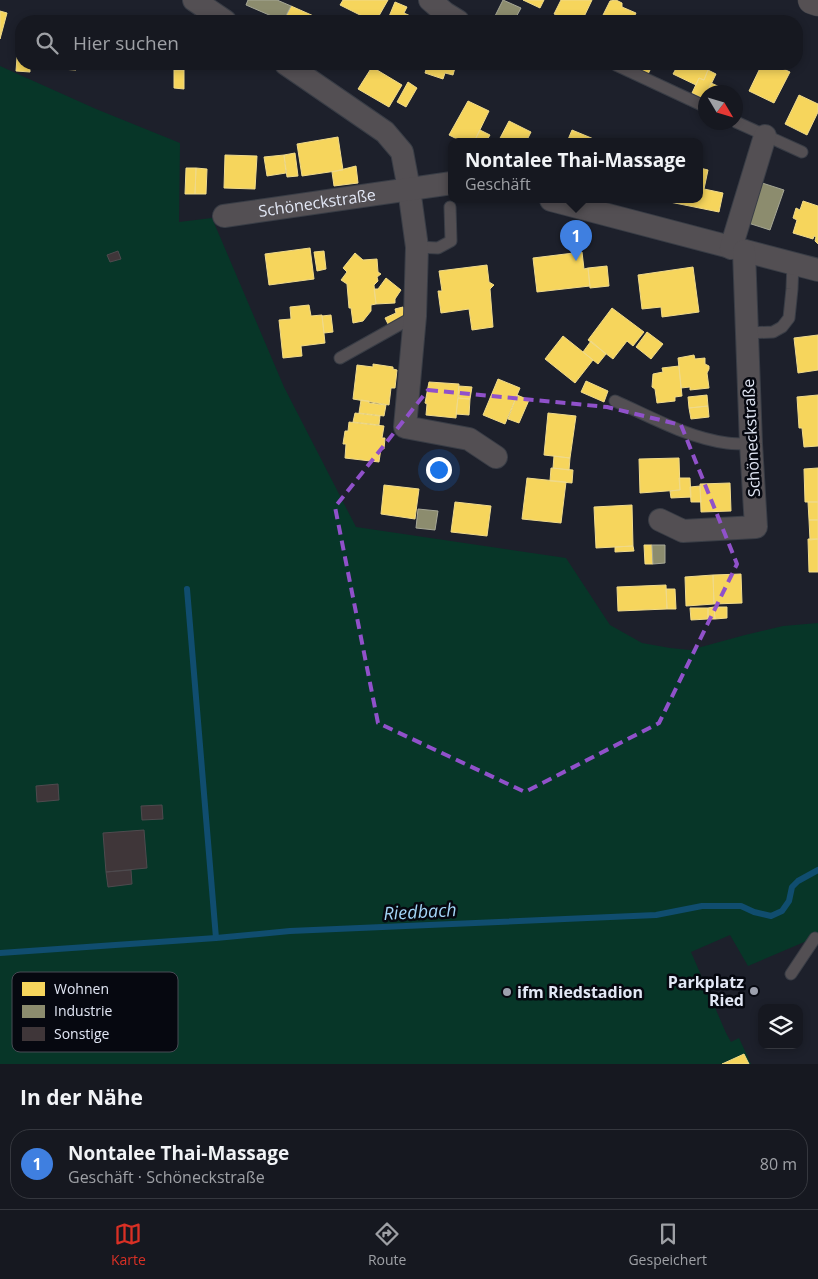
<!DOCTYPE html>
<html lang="de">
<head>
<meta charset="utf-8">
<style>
  body { margin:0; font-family:"Open Sans",sans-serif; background:#1f2129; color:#f1f3f6 }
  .controls { position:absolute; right:15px; bottom:15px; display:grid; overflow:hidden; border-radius:10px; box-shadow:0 2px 8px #0003 }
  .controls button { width:45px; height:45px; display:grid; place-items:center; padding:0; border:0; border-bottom:1px solid #35373e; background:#161820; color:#f1f3f6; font:25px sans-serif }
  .compass { position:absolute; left:698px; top:85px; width:45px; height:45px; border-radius:50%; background:#161820; box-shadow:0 2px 8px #0003; rotate:128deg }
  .you { position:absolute; left:438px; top:469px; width:18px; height:18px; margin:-12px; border:4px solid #fff; border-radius:50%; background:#1a73e8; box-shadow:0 0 0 8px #1a73e833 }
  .badge { display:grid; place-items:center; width:32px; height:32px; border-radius:50%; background:#d93025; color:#fff; font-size:16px; font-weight:700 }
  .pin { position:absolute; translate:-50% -41px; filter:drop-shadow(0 1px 2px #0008) }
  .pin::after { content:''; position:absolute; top:26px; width:18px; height:15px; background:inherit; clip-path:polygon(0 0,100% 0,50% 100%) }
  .popup { position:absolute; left:448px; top:138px; width:255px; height:65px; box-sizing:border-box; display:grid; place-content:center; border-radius:10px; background:#161820; filter:drop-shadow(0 1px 4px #0005); font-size:16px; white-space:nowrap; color:#9ea0a5 }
  .popup b { font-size:19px; color:#f1f3f6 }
  .popup::after { content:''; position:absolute; left:50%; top:100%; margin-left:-10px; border:10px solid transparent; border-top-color:#161820 }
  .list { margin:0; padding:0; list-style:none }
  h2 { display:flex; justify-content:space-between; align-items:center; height:65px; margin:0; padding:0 20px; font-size:21px }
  h2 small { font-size:16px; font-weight:400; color:#9ea0a5 }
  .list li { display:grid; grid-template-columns:32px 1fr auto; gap:15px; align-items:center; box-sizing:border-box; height:70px; margin:0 10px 10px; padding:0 10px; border:1px solid #35373e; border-radius:20px }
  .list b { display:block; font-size:19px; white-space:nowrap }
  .list p { margin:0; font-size:16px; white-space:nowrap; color:#9ea0a5 }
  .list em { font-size:16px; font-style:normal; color:#9ea0a5 }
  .icon { flex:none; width:28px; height:28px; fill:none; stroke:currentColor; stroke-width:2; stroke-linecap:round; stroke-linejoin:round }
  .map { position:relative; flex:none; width:818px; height:1064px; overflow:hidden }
  .search { position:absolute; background:#161820; box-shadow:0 2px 8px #0003; left:15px; right:15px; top:15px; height:55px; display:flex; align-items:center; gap:12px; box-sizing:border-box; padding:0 18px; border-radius:20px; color:#9ea0a5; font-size:19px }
  .sheet { height:145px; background:#161820 }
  nav { display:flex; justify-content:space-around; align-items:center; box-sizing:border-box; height:70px; border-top:1px solid #35373e; background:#161820; font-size:14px; color:#9ea0a5 }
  nav a { display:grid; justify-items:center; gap:2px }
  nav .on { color:#d93025 }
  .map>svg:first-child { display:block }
</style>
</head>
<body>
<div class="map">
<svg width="818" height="1064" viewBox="0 0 818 1064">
  <rect width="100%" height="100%" fill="#1d202b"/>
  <path fill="#073628" d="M0,66L96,109L180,143L179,222L212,218L284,387L356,527L566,558L610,625L642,643L670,648L690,650L745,635L783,626L818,623V946L809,940L748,966L730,935L691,952L726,1033L731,1042L739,1038L751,1064H0Z"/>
  <path fill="#f6d55c" stroke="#f0da8a" d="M343,0H388L376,21H372L340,5Z
    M523,0H544L540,8Z
    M561,0H592L582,21H570L554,14Z
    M616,0L622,3V7L636,13L632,21H600L610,1Z
    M395,2L407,7L404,13L421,21H393L388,19Z
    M291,6L325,21H284Z
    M0,11L7,13L0,39Z
    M17,57H21V64H30V72L16,71Z
    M30,64H76V70L29,67Z
    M419,64H456L453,75L445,73L443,79L425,73L427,66Z
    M633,64H653L648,74L632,67Z
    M684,64H706L704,68L708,70L704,80L699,78L696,85L673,74L678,65L682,67Z
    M762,64H773L790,72L774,103L749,91Z
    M372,67L402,85L389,107L358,89Z
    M174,70H184V89L174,88Z
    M708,70L716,74L704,99L692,93L699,78L704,80Z
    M408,82L417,88L406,107L397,102Z
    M711,83L720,87L717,92H707Z
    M799,95L818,104V112L807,135L785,124Z
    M468,101L489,111L474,142H463L449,135Z
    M509,121L531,132L526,142H498Z
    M480,130L490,135L486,142H474Z
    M572,130L601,142H567Z
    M338,137L343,170L302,176L297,144Z
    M295,153L298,176L287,177L284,155Z
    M225,155L257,156L255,189L224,188Z
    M284,155L286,173L267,176L264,157Z
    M356,166L358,183L334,186L332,172Z
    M186,168H196L195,194H185Z
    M196,168L207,169L206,194H195Z
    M700,168L708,170L704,189L723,193L719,212L660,200H700Z
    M803,201L818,206V244L815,241L816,237L814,236L813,239L793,233L797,220L793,218L796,208L800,210Z
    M310,248L314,279L269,285L265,254Z
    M324,251L326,269L317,271L314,252Z
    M582,252L584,269L588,268L590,286L537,292L533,258Z
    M355,253L363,260L377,259L378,272L381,274L377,277L378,281L374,285L376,304L371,305V311L363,321L353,323L351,308H349L347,284L341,280L347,272L343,268Z
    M487,265L489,282L494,285L490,289L493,327L472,330L469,309L441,313L438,291H442L439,271Z
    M607,266L609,286L590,288L588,268Z
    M693,267L699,312L662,317L661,307L642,309L638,275Z
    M386,278L401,290L395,299V303L376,304L374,289H378Z
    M309,305L311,316L322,315L325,343L301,346L302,356L283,358L279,320L291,319L290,307Z
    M403,307L405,318L389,326L385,318L396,313L395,309Z
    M612,308L644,332L633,346L627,341L613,359L588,340Z
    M331,315L333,332L324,333L322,316Z
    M647,332L663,344L651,359L636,347Z
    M818,335V370L798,373L794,338Z
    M563,336L593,360L575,383L545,359Z
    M591,341L606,354L598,364L583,352Z
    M694,355L695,359L705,358V364L709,366V369L707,373L709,388L690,390V387L681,388L678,358Z
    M373,364L393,367V369L397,370L395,388H391L389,405L353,399L357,365L373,367Z
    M679,366L682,396L675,397V401L657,403L655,389L652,387L653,374L663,372L662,368Z
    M498,379L520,388L505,424L483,415Z
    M586,381L608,391L604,402L581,392Z
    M429,382L459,384L456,418L426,415L427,404L425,403Z
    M459,386L472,387L470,399L458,398Z
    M517,395L529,400L519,423L508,419Z
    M707,395L708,406L689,408L688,397Z
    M818,395V446L804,447L802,428H799L797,397Z
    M458,398L470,399L469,415L456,414Z
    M361,400L369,401V403L386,405L384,416L359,413Z
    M708,406L709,417L691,419L689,408Z
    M355,413L380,416L379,425L353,422Z
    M548,413L576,416L570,458L544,455Z
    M349,422L384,426L382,438H385L384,449L381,448L379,462L345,458L346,444H343L345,431H348Z
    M554,456L570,458L569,470L553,468Z
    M679,458L680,490L640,493L639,459Z
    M551,468L573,470L572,483L550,481Z
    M818,468V502H805L804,469Z
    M527,478L566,482L561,523L522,519Z
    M679,478H690L691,497L671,498L670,491L680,490Z
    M730,483L731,511L701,512L700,484Z
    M384,485L419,489L415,519L381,514Z
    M700,486L701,502H691L690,487Z
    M455,502L491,506L487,536L451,532Z
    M808,502H818V520H809Z
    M632,505L633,546L596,548L594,507Z
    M809,520H818V539L810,540Z
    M808,539H818V572H809Z
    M644,545H652L653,564H645Z
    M633,546L634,551L615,552V547Z
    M741,574L742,603L714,604L713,575Z
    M713,575L714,604L686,606L685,577Z
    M666,585L667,609L618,611L617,587Z
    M666,589H675L676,609H667Z
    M714,607L715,619H708V608Z
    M714,607H727V618L715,619Z
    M690,608H708V619L691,620Z
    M744,1054L749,1064H722Z"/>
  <path fill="#8c8c6e" stroke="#a6a796" d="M248,0H277L291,6L283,21L246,5Z
    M503,0L521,8L514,21H505L495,16Z
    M759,182L784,190L770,230L745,222Z
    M418,509L438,511L435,530L416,528Z
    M652,545H665V563L653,564Z"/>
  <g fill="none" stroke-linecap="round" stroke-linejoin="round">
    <path stroke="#104d6f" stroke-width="6" d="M187,589L216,938
      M0,953L216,938L290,931L656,915L702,906H741L754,912L771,916L782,911L789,901L792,887L798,881L818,870"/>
  </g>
  <path fill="#3f3639" stroke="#4e4a4e" d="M118,251L121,259L110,262L107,255Z
    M58,784L59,800L37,802L36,786Z
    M162,805L163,819L142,820L141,806Z
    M144,830L147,868L106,872L103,833Z
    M131,870L132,884L108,887L106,872Z"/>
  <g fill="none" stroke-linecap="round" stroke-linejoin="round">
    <g stroke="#393d46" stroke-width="13">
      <path id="service" d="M616,65L706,107
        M736,122L802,152
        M417,247L438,248L451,241L450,207
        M746,333L773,332L782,327L789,318L792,289L793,262
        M340,358L415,316
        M615,401C651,417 688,438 727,443C735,444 743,444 751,444
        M791,974L815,938"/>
    </g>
    <g stroke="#393d46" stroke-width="24">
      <g id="minor">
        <path d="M194,0L225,21"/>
        <path d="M430,0L445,13L458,21"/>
        <path d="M286,64L385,132L402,152L409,189L417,247L415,316L405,427L469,439L496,457"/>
        <path d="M551,200L818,270"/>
        <path id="s1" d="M224,216L452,183"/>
        <path d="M731,248L765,136"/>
        <path d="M660,520L683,531L756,527L751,444L744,251"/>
      </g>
    </g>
    <g stroke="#393d46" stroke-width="29">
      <path id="secondary" d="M812,0L818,2"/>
    </g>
    <use href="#service" stroke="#534f53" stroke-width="11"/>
    <use href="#minor" stroke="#534f53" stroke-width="22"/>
    <use href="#secondary" stroke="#555053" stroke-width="28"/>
  </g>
  <path fill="none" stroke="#9051ca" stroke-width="4" stroke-dasharray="10 6" stroke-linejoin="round" d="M428,390L607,407L681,425L737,564L659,723L525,792L378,723L335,507Z"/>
  <g fill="#9da1ae" stroke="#060810" stroke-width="2">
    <circle cx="754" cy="991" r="5"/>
    <circle cx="507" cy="992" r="5"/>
  </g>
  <g text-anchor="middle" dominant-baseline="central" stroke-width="5" stroke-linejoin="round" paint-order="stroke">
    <g font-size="16" fill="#e2e7f5" stroke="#060810">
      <text stroke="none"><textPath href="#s1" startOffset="94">Schöneckstraße</textPath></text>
      <text transform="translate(751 438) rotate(-93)">Schöneckstraße</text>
    </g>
    <g font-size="16" font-weight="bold" fill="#e2e7f5" stroke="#060810" text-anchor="end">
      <text x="744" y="982">Parkplatz<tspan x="744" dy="18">Ried</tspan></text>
      <text x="517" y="992" text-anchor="start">ifm Riedstadion</text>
    </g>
    <g font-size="18" font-style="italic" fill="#a4d5f7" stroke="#060810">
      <text transform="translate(420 911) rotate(-3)">Riedbach</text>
    </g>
  </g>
  <rect x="12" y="972" width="166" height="80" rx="8" fill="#060810" stroke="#484b55" stroke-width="1"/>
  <rect x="22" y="982" width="23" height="14" fill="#f6d55c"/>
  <rect x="22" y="1005" width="23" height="13" fill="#8c8c6e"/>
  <rect x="22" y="1027" width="23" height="14" fill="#3f3639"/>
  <g font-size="14" fill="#e2e7f5">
    <text x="54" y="994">Wohnen</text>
    <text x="54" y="1016">Industrie</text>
    <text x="54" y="1039">Sonstige</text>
  </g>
</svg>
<div class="controls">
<button><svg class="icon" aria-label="layers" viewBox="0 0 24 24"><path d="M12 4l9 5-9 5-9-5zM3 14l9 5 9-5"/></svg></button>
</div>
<svg class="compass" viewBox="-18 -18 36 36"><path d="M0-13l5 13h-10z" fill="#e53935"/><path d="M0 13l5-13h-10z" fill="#9ea0a5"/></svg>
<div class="you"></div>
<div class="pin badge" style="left:576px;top:261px;background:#3f7fe0">1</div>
<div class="popup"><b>Nontalee Thai-Massage</b>Geschäft</div>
<div class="search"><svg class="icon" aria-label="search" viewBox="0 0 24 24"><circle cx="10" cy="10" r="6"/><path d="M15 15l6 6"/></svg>Hier suchen</div>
</div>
<section class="sheet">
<h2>In der Nähe<small></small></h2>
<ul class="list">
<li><span class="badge" style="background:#3f7fe0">1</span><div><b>Nontalee Thai-Massage</b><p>Geschäft · Schöneckstraße</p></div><em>80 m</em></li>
</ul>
</section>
<nav>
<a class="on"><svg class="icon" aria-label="map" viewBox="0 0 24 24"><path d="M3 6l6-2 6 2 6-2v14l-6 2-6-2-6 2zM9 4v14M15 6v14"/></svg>Karte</a>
<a><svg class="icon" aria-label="directions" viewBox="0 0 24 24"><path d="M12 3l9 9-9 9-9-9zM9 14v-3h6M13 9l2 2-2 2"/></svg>Route</a>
<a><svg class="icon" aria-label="saved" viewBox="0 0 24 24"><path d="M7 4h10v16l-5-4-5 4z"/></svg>Gespeichert</a>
</nav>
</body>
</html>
